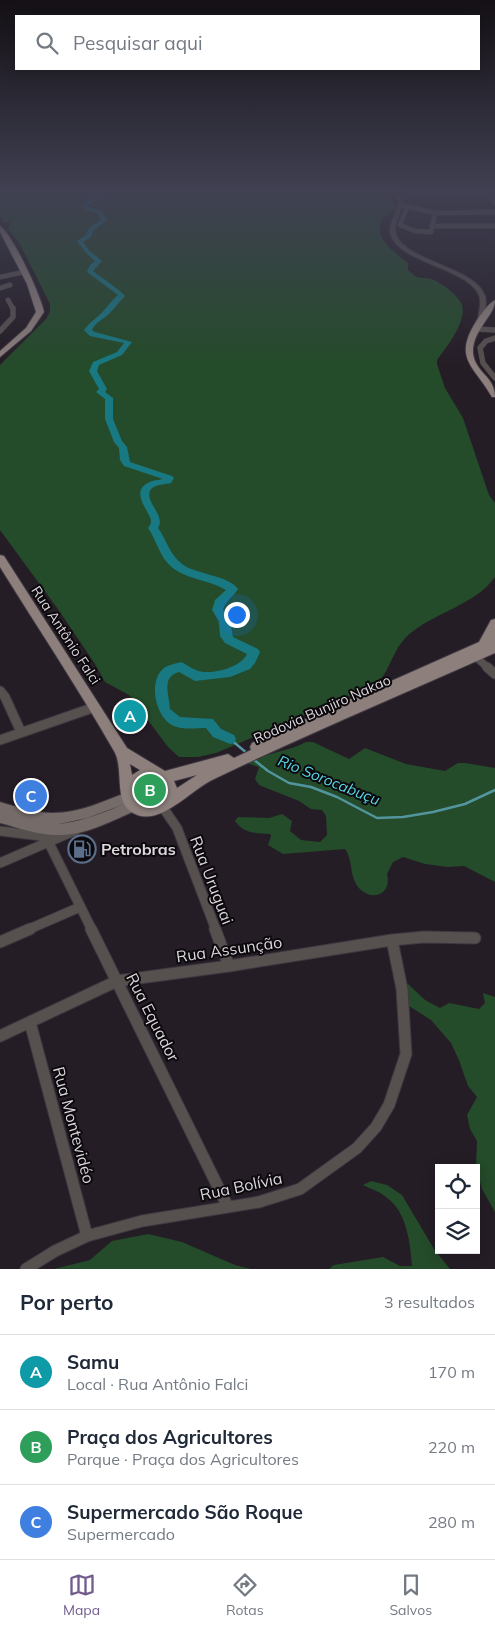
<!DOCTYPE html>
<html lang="pt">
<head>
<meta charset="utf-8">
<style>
  body { margin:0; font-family:Mulish,sans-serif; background:#f2f2f3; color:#1f2937 }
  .controls { position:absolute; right:15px; bottom:15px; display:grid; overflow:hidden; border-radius:0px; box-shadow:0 2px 12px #0003 }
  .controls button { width:45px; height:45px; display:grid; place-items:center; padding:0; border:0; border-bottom:1px solid #e0e1e3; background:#fff; color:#1f2937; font:25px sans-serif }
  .you { position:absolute; left:236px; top:614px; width:18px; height:18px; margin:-12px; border:4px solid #fff; border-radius:50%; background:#1a73e8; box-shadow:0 0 0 8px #1a73e833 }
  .badge { display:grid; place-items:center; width:32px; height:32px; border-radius:50%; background:#735c8d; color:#fff; font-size:16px; font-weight:700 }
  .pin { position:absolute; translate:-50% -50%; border:2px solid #fff; box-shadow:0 1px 5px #0006 }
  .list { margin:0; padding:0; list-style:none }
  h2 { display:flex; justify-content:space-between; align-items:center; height:65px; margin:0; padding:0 20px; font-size:21px }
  h2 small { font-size:16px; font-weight:400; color:#747a83 }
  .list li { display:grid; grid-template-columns:32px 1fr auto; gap:15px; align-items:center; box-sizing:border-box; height:75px; padding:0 20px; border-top:1px solid #e0e1e3 }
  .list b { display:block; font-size:19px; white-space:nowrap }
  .list p { margin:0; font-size:16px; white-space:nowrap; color:#747a83 }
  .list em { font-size:16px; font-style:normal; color:#747a83 }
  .icon { flex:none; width:28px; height:28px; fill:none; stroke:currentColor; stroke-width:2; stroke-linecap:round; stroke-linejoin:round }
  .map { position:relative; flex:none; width:495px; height:1269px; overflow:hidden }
  .search { position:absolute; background:#fff; box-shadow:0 2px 12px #0003; left:15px; right:15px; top:15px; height:55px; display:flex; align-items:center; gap:12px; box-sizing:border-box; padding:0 18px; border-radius:0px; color:#747a83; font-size:19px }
  .sheet { height:290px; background:#fff }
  nav { display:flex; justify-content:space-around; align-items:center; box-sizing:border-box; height:70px; border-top:1px solid #e0e1e3; background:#fff; font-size:14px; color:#747a83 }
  nav a { display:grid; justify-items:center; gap:2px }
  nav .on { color:#735c8d }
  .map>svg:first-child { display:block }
</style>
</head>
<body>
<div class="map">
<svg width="495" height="1269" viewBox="0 0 495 1269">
  <rect width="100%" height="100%" fill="#251d26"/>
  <path fill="#244b2a" d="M0,188H378L390,194L396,207L387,216L382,218C372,239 395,252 408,263V270C411,272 414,276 417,277C424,279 430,277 436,281C444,285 459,296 462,305C467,322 446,348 437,360V364L445,388L463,418L489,495L495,503V577C476,604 437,612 412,632C391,648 392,671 375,685L216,753L198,757H179L168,747L129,695L105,682L95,664L60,612L0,530V365L46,319L50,312V304L20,244L8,229L10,222L4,223L0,217Z
    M306,742H313L349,759L365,748L406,764L445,771L458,763H465L495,768V882L464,866L448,867L425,864L403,857L393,862L387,874C392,892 375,902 361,890C348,878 354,861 345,849L283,854L268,845L271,836L270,834C255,833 244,834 235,821L238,817L269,818L282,814L292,821L290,831L301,840L320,842L327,835L326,816L322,810L311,809L299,801L259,785L255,779L259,767L246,763C265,753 287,752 306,742Z
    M149,776L164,783V799L149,807L135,801L133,789Z
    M408,984L425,1000L440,1008L449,1003L479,1009L485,1003L483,993L495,997V1212L482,1189L476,1167L477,1141L470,1129L467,1115L477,1097L468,1086L459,1060L451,1043L431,1020L409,1006L405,1000L406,985Z
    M371,1181L387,1185L402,1195L434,1249L450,1269H329L334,1265L383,1257L400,1266H412C410,1243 407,1212 387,1198C381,1192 371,1189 363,1185Z
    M148,1234L182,1242L235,1265L251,1269H54L90,1260L112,1241Z"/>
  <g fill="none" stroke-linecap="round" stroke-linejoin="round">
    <path stroke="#53959e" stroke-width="2.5" d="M230,739L248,754
      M253,759L268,771L289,783L311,787L337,797L377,818L403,817L433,812L465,804L495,790"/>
    <path fill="#187983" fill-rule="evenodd" d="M105,188H111L105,195L87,206L102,211L107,220L94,230L91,237L83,242L90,251L102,261L93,271C98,275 123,292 125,296C119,302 114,309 108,315C102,320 96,322 92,330L95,332L132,342L122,355L99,365L97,371L107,389L105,392L113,398V419L122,441L127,447L130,462L172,476L174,478L171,483C166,484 156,485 152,488C141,500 167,515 158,528C167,540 169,554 182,564C197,575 228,575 238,589C234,596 225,601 223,610L230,620L233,637L258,649L260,652L255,663L250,669L230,677L195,681L179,672C161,677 169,694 170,709L180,717L213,719L221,729L234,735L236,739L234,743L230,744L213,737L206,728C197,728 183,730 174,726C157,719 149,687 160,672C165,665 174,664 181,662C186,664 190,668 196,670C209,676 241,668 247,654L225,643L220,636L219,621L212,610L215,600L226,590C206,578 180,580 165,560C158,550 155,538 148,528C150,525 151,524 151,521C151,513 129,492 148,483C152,480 159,480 163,479L124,466L120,460L119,448L114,442L105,419V399L96,392L99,389L89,371L93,362L117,352L124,343L90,336L84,330C90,321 98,318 104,310C109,305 112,300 118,295L87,272L90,265L95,261L86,253L77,241L86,235L89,228L101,220L98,213L87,210L81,206C88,198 99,197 105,188Z"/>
    <g stroke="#3f3740" stroke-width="5.5">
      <path id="minor-far4" d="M493,201L495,203
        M400,205L435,213L495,212
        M407,207L400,225L415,231L431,232L435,213
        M432,226H495
        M0,277L24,272
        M0,288L10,285
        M8,300L13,309"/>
    </g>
    <g stroke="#3f3740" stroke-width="6">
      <path id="minor-far3" d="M476,329L495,330
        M0,331L13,317V308
        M495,338L486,341L480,348L483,363L495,378"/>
    </g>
    <g stroke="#3f3740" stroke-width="9">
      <path id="minor-far2" d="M476,657L488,668"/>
    </g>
    <g stroke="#3f3740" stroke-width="11">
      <path id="minor-far1" d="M487,667L495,674
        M0,691L5,697L21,732
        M0,740L95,707
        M162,806L177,828L216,930
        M54,826L50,832L49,843L92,930
        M0,831L49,837
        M0,863L76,830
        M27,930L80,907"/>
    </g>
    <g stroke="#3f3740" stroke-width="13">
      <path id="minor" d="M91,929L228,1207
        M215,929L229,966
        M0,942L30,929
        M30,1022L87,1236
        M0,1036L117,981L229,966L392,940L424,937L475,938
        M26,1269L55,1251L87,1236L142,1221L259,1202L300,1189L357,1148L376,1127L389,1105L406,1054L402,989L392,940"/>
    </g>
    <g stroke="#3f3740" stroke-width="2">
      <path id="tertiary" d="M387,188H391L399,194L403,202L395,227C393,261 474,264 485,296C487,303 485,313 483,319L478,318C479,311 482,302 479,295C467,266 387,262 390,227L399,202L395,196Z"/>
    </g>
    <g stroke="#3f3740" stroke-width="2">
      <path id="secondary" d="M128,792L132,793L134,797L132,801L137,802L139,806L137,810C113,820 87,835 60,835C40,836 20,828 0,823V802C17,807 35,813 53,813C80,813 104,801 128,792ZM127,803C105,812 84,821 60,824H59L87,818Z"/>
    </g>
    <g stroke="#3f3740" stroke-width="2">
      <path id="primary" d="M0,226C13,235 41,296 44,312L31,331L0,357V351L26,328L36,312L27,284L0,232Z
        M495,300C495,316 472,330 473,353C475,373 495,376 495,397H492C474,365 452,359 477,320C482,313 488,304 495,300Z
        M0,555L4,556L127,748L165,771L228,754L234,758L251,750L250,747L252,743L479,642L491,620L495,619V653C401,695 305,735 212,780C188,792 156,831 130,811C114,799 124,767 114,751C78,688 38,628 0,567ZM130,764L140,770L132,775ZM197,775L177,788L174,781ZM149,779C179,786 156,816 135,799C133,789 140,783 149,779Z"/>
    </g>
    <use href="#minor-far4" stroke="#56504f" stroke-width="4.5"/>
    <use href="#minor-far3" stroke="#56504f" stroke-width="5"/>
    <use href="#minor-far2" stroke="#56504f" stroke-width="7"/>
    <use href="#minor-far1" stroke="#56504f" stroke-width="9"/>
    <use href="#minor" stroke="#56504f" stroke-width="11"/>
    <use href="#tertiary" fill="#56504f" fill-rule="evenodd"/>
    <use href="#secondary" fill="#756b68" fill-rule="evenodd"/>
    <use href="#primary" fill="#8c7f7c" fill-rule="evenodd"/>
  </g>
  <path fill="#5a3861" d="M114,707L146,721V723L128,730L115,709Z"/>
  <path fill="#3f2644" d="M146,721V723L128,730V728Z"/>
  <path fill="#68496f" stroke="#7a5f80" d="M130,702L146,721L128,728L114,707Z"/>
  <linearGradient id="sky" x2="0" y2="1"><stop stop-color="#141015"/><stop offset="0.52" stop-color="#404052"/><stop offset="1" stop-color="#404052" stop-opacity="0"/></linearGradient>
  <rect width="495" height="365" fill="url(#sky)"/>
  <defs>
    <g id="fuel-ring" transform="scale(1.4375)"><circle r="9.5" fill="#0c090d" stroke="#5c6f8a" stroke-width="1.5"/><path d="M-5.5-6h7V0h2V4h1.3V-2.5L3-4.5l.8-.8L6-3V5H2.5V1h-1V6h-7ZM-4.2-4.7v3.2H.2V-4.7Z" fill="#5c6f8a"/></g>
  </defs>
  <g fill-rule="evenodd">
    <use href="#fuel-ring" x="82" y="849"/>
  </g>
  <g text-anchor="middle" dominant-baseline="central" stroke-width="4" stroke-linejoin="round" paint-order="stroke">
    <g font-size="14" fill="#dcd7dd" stroke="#0c090d">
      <text transform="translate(66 635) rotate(57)">Rua Antônio Falci</text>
      <text transform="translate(322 709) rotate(-24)">Rodovia Bunjiro Nakao</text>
    </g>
    <g font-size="15" font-style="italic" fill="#55d8e6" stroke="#0c090d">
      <text transform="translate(329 780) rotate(22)">Rio Sorocabuçu</text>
    </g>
    <g font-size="16" font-weight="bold" fill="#dcd7dd" stroke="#0c090d" text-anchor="start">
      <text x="101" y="849">Petrobras</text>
    </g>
    <g font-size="16" fill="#dcd7dd" stroke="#0c090d">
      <text transform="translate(212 880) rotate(69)">Rua Uruguai</text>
      <text transform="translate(229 949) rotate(-8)">Rua Assunção</text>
      <text transform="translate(153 1017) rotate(63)">Rua Equador</text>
      <text transform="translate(74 1125) rotate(75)">Rua Montevidéo</text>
      <text transform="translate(241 1186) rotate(-12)">Rua Bolívia</text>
    </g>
  </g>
</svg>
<div class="controls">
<button><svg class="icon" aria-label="locate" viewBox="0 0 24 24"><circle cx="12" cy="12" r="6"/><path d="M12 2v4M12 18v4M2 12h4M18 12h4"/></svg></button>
<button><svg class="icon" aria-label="layers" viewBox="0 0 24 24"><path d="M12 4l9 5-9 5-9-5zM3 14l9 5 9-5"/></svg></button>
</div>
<div class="you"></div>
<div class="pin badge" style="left:130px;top:716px;background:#0f9aa8">A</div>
<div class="pin badge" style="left:150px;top:790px;background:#2e9e5b">B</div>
<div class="pin badge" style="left:31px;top:796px;background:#3f7fe0">C</div>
<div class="search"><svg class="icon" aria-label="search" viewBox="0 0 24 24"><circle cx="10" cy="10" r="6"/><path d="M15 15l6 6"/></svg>Pesquisar aqui</div>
</div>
<section class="sheet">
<h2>Por perto<small>3 resultados</small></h2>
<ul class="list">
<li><span class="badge" style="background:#0f9aa8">A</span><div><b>Samu</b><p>Local · Rua Antônio Falci</p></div><em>170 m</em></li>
<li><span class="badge" style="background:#2e9e5b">B</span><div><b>Praça dos Agricultores</b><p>Parque · Praça dos Agricultores</p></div><em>220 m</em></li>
<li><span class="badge" style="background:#3f7fe0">C</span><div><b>Supermercado São Roque</b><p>Supermercado</p></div><em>280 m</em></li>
</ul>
</section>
<nav>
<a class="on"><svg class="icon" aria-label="map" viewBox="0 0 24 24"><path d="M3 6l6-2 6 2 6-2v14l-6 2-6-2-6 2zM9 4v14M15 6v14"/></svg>Mapa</a>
<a><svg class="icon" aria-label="directions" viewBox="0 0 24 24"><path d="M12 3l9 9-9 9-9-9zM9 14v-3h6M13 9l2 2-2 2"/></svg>Rotas</a>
<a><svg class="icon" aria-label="saved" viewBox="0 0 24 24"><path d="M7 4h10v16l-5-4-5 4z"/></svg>Salvos</a>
</nav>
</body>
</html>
